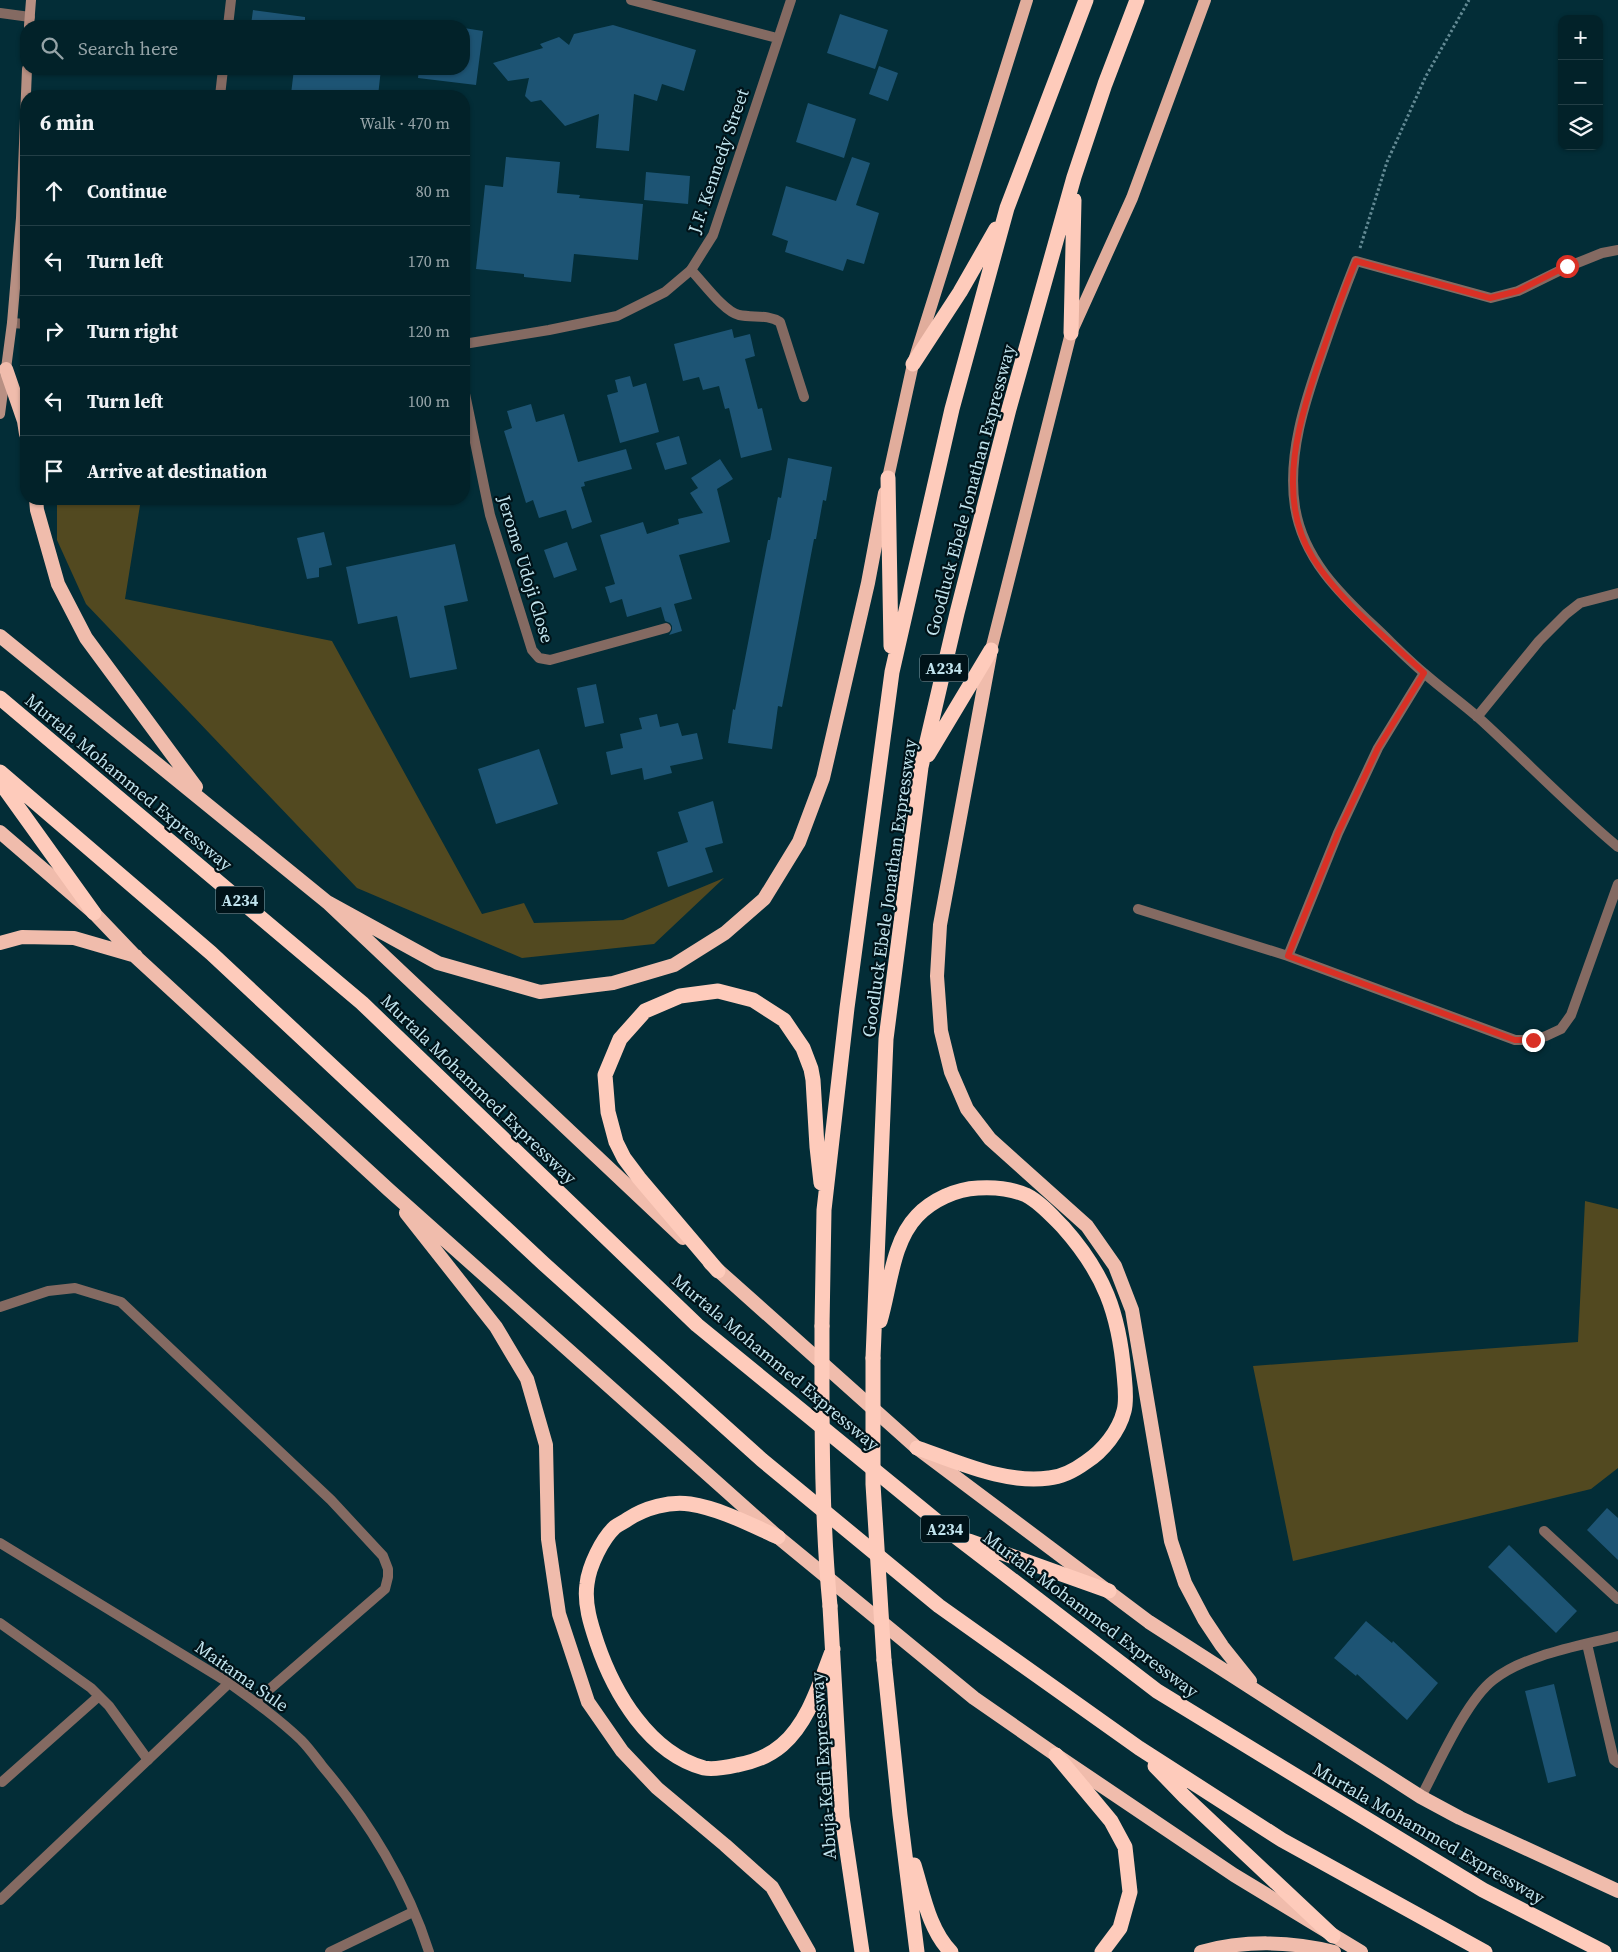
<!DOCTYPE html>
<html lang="en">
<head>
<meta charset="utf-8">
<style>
  body { margin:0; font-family:"Source Serif 4",serif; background:#0c2a31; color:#f1f3f6 }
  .controls { position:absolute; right:15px; top:15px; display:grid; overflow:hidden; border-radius:10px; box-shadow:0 1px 4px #0004 }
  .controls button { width:45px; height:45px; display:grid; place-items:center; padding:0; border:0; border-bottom:1px solid #233f46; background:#022229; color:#f1f3f6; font:25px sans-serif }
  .stop { position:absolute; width:15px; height:15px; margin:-11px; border:4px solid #d93025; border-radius:50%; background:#fff }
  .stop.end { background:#d93025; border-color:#fff; box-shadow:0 1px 5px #0008 }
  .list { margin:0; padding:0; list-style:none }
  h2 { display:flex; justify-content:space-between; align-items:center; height:65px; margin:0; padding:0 20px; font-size:21px }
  h2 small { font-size:16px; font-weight:400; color:#96a4a8 }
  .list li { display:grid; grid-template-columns:32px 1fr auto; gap:15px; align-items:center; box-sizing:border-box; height:70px; padding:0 20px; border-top:1px solid #233f46 }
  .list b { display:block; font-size:19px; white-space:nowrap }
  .list em { font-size:16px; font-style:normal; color:#96a4a8 }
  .icon { flex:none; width:28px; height:28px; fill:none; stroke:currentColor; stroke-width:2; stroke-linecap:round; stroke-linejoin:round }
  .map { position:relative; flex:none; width:1618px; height:1952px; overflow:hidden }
  .search { position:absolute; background:#022229; box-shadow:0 1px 4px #0004; left:20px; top:20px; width:450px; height:55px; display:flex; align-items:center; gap:12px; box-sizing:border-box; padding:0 18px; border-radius:20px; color:#96a4a8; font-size:19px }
  .panel { position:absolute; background:#022229; box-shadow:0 1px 4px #0004; left:20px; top:90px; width:450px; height:415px; border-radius:20px }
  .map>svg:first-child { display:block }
</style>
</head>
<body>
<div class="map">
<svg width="1618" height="1952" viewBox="0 0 1618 1952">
  <rect width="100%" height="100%" fill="#032d37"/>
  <path fill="#524920" d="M57,499H141L125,599L332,641L482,914L524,903L534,923L623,920L724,878L654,944L522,958L357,888L86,604L57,540Z
    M1585,1201L1618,1209V1468L1591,1489L1293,1561L1253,1366L1578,1342Z"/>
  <path fill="#1d5474" d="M253,10L305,17V26L251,25Z
    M840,14L888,30L875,69L827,53Z
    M613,25L696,50L684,91L662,84L657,101L634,94L629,151L596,148L599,114L565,126L541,100L531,102L525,96L529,78L508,81L493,63L543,48L540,44L559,37L569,45L574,34Z
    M464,28L483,31L476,85L418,78L419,69H464Z
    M879,66L898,73L888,101L869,94Z
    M294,69H381L378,96H318L291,94Z
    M808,103L856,119L844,158L796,142Z
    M506,157L560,162L557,193L580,195L579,198L643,204L638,260L574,254L571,282L524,277V274L476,269L485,185L503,187Z
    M852,157L870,163L856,205L879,213L864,264L847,259L843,271L785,252L788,241L772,235L786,186L836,201Z
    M646,172L690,176L688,204L644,200Z
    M732,329L734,338L750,334L755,356L745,359L758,409L762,408L772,450L741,458L729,408L725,409L719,386L703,390L699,377L683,381L674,344Z
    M630,376L633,387L646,383L659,432L620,443L607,395L618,392L615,380Z
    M531,404L536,422L564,414L578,462L626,449L632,469L584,482L585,486L581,487L592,522L572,529L566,510L539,518L533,500L526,503L504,431L512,428L507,411Z
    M679,436L687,464L665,470L656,443Z
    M788,458L832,467L826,501L823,500L816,539H814L782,707L778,706L772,749L728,743L733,709L735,710L768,540H770L778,497L781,498Z
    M720,459L733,479L717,489L730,542L679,555L692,599L674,604L682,631L669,635L672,630V626L670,623L665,621L661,607L627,617L622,599L610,603L605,587L615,584L600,535L643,522L647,534L679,524L678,519L703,513L690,493L698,488L691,478Z
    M324,532L332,565L319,568V577L307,579L297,538Z
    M567,542L577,570L554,578L544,550Z
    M455,544L468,601L444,606L457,669L410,678L397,616L358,624L346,567Z
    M596,684L604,723L585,727L577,688Z
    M657,714L660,727L678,723L682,736L697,733L703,759L670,766L672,773L644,780L642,768L611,775L606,752L623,748L620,734L642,729L639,718Z
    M539,749L558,804L496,824L478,769Z
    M713,801L723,843L705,848L713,872L668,887L657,852L688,842L678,812Z
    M1607,1508L1618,1518V1560L1587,1530Z
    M1509,1545L1577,1611L1556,1633L1488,1567Z
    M1366,1621L1392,1643L1393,1641L1438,1683L1407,1720L1357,1674L1356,1676L1334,1658Z
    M1554,1684L1576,1776L1548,1783L1525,1691Z"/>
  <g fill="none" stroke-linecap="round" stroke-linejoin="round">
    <path stroke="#638a94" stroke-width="3" stroke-dasharray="2.5 2.5" stroke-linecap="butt" d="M1360,248L1387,162L1426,76L1469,0"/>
    <path stroke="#846a62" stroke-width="10" d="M691,270C702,281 724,312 739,315C754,318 767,314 780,322L804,397
      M1544,1531L1618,1599
      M0,1623L91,1688L109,1706L148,1760
      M1587,1644L1614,1760L1618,1763
      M2,1782L99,1696
      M1421,1797C1438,1765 1466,1701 1493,1680C1524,1655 1579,1646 1618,1636
      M330,1952L413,1912"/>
    <path stroke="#846a62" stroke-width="10" d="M631,0L777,38
      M0,13L30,17
      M228,26L231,0
      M220,96L223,69
      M1618,250L1602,253L1567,267L1518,291L1491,298L1356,261C1344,291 1333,321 1322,353C1305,401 1287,455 1295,507C1303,558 1339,593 1375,627C1391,642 1407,659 1424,673C1442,689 1462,703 1480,719C1526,761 1570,807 1618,847
      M12,323L26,324
      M464,344L549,330L617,316L665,292L691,270L713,235L791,0
      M464,389L490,515L532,650L539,658L550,660L666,628
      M1477,717L1539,641L1566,614L1580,603L1618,593
      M1138,909L1288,956L1515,1040H1533L1546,1036L1561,1029L1571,1015L1618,884
      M1288,956L1338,833L1378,748L1424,673
      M0,1307L48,1291L75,1288L121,1302L331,1500L383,1556L388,1569V1577L385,1589L256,1701
      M0,1543L229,1683C254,1701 279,1719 301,1740C309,1748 316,1758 323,1767C368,1820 408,1885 429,1952
      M0,1900L229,1683"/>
    <path stroke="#b89083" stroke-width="10" d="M29,26L31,0
      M0,414L12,323L21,218L27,69"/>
    <path stroke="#e1ad9c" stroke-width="12" d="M888,478L913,364L1027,0
      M991,650L1071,333L1132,198L1205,0"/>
    <path stroke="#f0bcac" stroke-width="14" d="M6,369L24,421L26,434
      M36,499L37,510L58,584L86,638L196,787
      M0,636L327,902L438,963L540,992L613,983L674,965L725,933L764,899L799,842L823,778L868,583L885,493
      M990,655L940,925L937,976L941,1031L951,1072L967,1109L990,1139L1087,1226L1115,1266L1132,1310L1171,1541L1185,1583L1204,1619L1222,1646L1250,1681
      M0,832L94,913L136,957L389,1190L778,1537L974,1698L1056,1755L1234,1875L1361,1952
      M327,902L683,1238
      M0,943L22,937L74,938L136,956
      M406,1213L496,1327L527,1379L546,1445L548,1539L559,1614L588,1702L622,1751L657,1788L725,1845L772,1887L809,1952
      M710,1263L917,1448L1149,1622L1421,1797L1460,1818L1618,1891
      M1201,1952C1243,1940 1291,1941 1334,1952"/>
    <path stroke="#fecbbb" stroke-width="15" d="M1071,333L1074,200
      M913,364L960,292L996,229
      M888,478L891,646
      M0,698L362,1003L697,1325L955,1536L1157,1691L1483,1890L1604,1952
      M928,755L991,650
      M0,772L211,953L544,1264L762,1460L939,1606L1139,1748L1282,1840L1485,1952
      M0,782L94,913
      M718,1271L639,1178L624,1158L616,1142L608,1112L605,1075L620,1039L645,1011L680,996L718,991L753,1000L784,1020L803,1048L811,1069L813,1080L817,1147L821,1183
      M880,1321C890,1288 892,1242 917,1216C932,1200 956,1189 978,1188C995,1187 1010,1188 1026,1195C1040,1202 1052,1216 1063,1227C1104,1273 1119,1313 1124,1374C1125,1385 1127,1400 1124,1411C1119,1431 1103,1451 1086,1462C1075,1470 1063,1477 1049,1478C1004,1484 959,1462 917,1448
      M822,1326L824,1210L847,1008L892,672L952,409L1007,208L1086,0
      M873,1358L886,1039L921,767L957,613L1009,409L1074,177L1105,84L1137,0
      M778,1537C749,1524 721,1509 690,1504C669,1501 645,1508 628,1519C624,1522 619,1524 615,1527C602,1539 589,1566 587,1584C584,1604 591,1625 597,1643C614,1693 649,1753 704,1768C713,1770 728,1767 737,1765C754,1762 768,1757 782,1745C809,1722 820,1682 833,1649
      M969,1541L1109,1591
      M830,1606L842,1817L862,1952
      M884,1660L900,1815L917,1952
      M1056,1755L1111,1821L1125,1847L1130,1892L1120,1928L1102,1952
      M1155,1766L1185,1797L1333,1936
      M914,1865C923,1894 929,1930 951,1952"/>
    <path stroke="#fecbbb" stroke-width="15" d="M822,1326C822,1420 821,1513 830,1606
      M873,1358V1484L884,1660"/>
  </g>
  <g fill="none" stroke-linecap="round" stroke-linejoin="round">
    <path stroke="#d93025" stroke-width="6" d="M1533,1040H1515L1288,956L1338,833L1378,748L1424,673C1386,637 1341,603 1313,558C1274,496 1300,417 1322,353C1333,322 1343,291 1356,261L1490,298L1518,291L1567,266"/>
  </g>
  <g text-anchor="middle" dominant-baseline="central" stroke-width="4.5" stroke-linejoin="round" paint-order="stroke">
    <g fill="#001319" stroke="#87a5ae" stroke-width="1">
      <rect x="920" y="654.5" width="48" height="27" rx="4"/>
      <rect x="216" y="886.5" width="48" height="27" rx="4"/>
      <rect x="921" y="1515.5" width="48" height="27" rx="4"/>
    </g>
    <g font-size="16" font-weight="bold" fill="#c1e4ee">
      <text x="944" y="668">A234</text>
      <text x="240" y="900">A234</text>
      <text x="945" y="1529">A234</text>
    </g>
    <g font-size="18" fill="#c1e4ee" stroke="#001319">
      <text transform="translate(718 161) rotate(-71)">J.F. Kennedy Street</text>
      <text transform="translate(970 490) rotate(-75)">Goodluck Ebele Jonathan Expressway</text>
      <text transform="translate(526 569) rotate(73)">Jerome Udoji Close</text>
      <text transform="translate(129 782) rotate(40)">Murtala Mohammed Expressway</text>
      <text transform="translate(889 888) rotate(-82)">Goodluck Ebele Jonathan Expressway</text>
      <text transform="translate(479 1089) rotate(44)">Murtala Mohammed Expressway</text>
      <text transform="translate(776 1362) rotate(40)">Murtala Mohammed Expressway</text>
      <text transform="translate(1091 1614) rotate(37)">Murtala Mohammed Expressway</text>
      <text transform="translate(242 1676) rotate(35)">Maitama Sule</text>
      <text transform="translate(823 1766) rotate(-94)">Abuja-Keffi Expressway</text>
      <text transform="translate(1429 1833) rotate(30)">Murtala Mohammed Expressway</text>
    </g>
  </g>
</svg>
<div class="controls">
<button>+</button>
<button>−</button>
<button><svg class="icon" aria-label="layers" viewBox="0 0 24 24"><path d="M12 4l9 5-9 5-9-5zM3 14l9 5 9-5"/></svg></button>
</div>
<div class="stop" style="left:1567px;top:266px"></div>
<div class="stop end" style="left:1533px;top:1040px"></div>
<div class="search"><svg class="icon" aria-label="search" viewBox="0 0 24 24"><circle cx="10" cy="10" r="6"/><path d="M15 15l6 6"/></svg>Search here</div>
<section class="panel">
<h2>6 min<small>Walk · 470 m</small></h2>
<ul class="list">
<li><svg class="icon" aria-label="ahead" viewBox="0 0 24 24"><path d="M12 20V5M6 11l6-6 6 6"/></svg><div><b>Continue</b></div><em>80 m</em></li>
<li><svg class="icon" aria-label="left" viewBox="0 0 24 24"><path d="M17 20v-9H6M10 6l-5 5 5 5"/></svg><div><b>Turn left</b></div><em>170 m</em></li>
<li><svg class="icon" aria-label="right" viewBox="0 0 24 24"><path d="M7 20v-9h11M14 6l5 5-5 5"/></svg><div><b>Turn right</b></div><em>120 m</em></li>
<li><svg class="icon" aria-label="left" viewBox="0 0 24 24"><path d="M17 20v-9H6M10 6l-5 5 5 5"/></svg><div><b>Turn left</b></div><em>100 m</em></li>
<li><svg class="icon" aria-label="arrive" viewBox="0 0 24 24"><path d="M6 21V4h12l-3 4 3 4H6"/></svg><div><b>Arrive at destination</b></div></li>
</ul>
</section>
</div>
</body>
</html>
